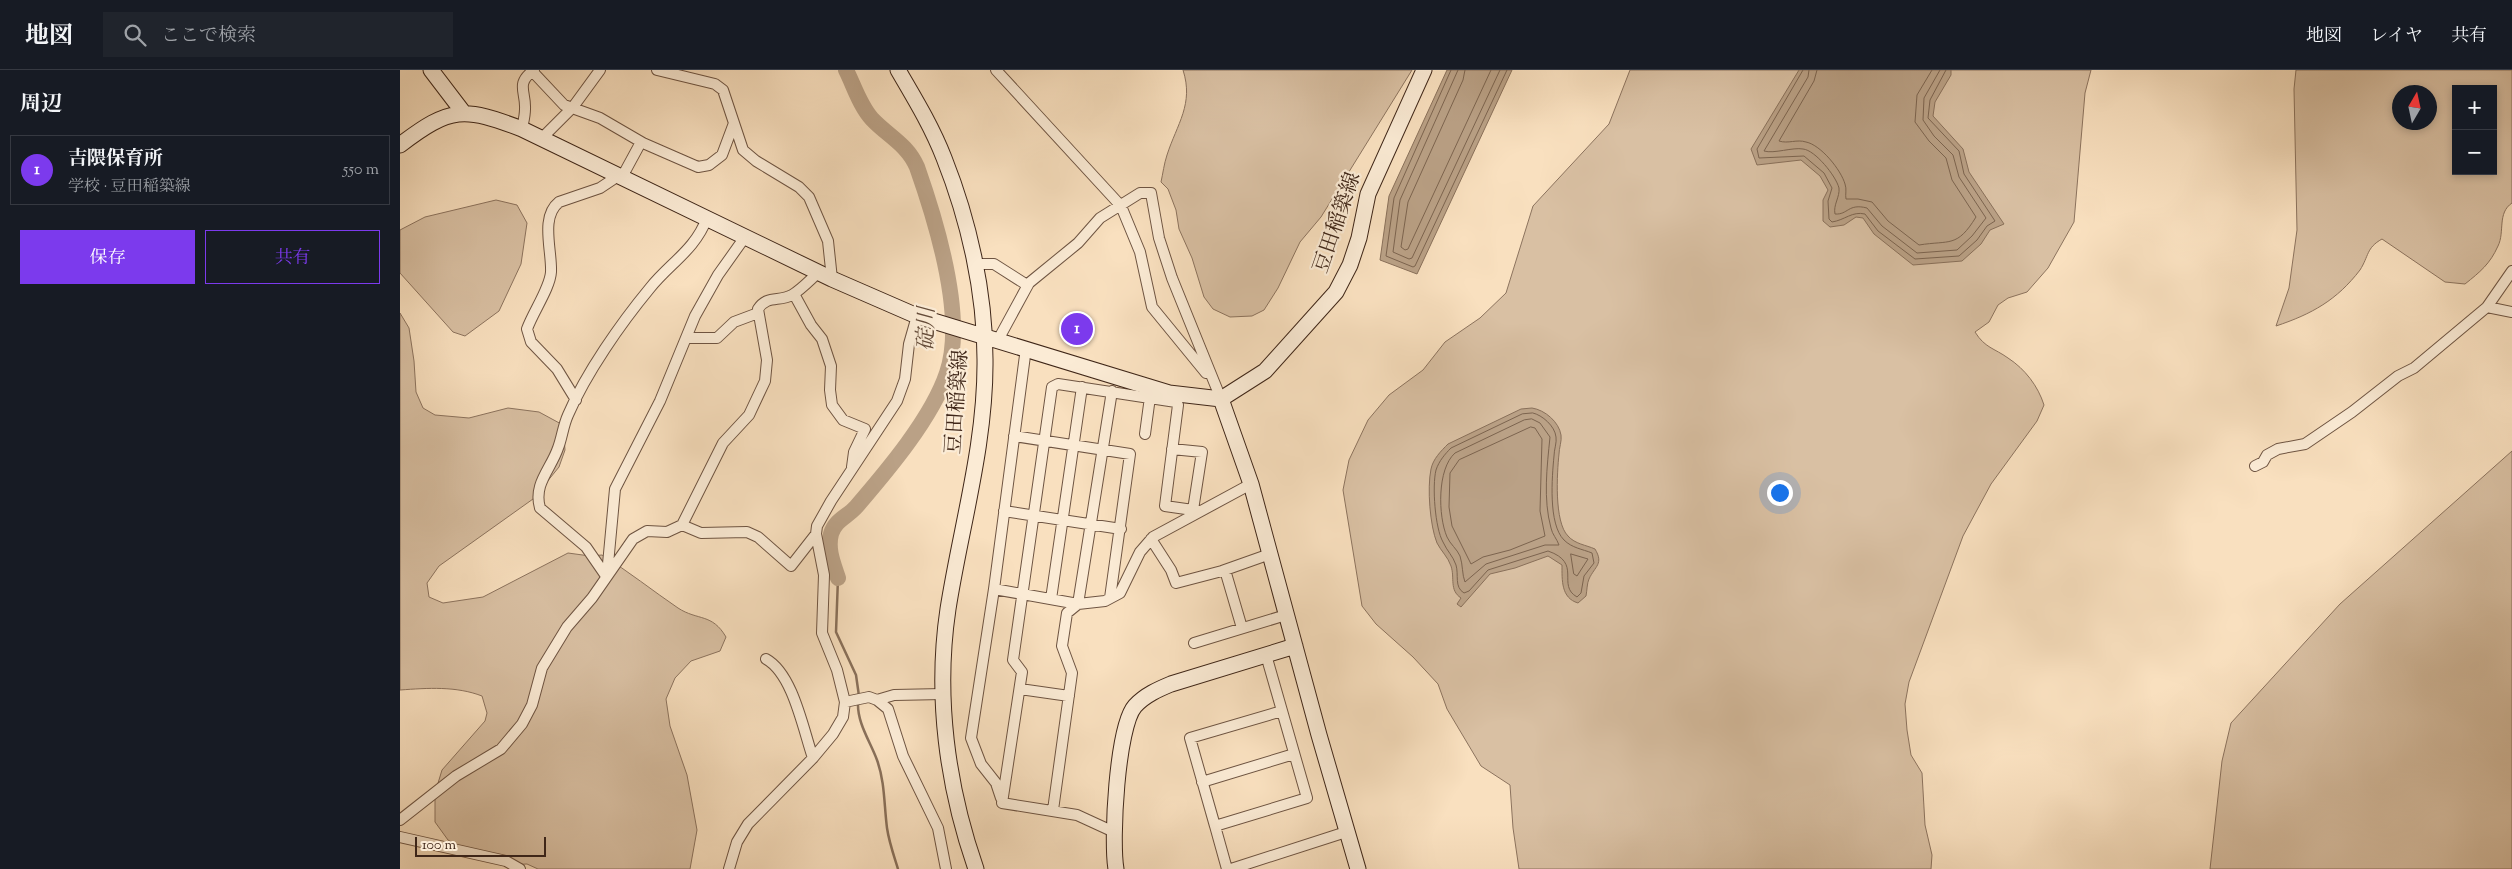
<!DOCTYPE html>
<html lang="ja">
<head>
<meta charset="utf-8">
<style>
  body { margin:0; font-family:"Sorts Mill Goudy","Noto Serif JP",serif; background:#20242c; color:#f1f3f6 }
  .controls { position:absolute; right:15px; top:15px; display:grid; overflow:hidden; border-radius:0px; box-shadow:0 2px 8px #0003 }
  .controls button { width:45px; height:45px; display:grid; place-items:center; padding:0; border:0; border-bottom:1px solid #363941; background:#171b24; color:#f1f3f6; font:25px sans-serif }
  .compass { position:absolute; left:1992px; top:15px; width:45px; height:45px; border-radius:50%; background:#171b24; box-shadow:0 2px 8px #0003; rotate:9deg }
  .scale { position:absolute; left:15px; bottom:12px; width:131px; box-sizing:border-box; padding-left:5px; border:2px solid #3f2618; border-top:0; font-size:14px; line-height:18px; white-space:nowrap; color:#3f2618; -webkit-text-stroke:4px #fbebd5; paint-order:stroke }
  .you { position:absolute; left:1379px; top:422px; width:18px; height:18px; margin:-12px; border:4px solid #fff; border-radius:50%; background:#1a73e8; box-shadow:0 0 0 8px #1a73e833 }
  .badge { display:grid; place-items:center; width:32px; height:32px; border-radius:50%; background:#7c3aed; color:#fff; font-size:16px; font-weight:700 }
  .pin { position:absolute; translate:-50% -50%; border:2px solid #fff; box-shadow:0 1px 5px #0006 }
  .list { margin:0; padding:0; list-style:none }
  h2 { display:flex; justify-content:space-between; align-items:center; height:65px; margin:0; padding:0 20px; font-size:21px }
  h2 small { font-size:16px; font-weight:400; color:#9ea1a6 }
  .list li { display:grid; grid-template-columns:32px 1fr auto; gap:15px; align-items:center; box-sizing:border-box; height:70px; margin:0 10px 10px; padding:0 10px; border:1px solid #363941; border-radius:0px }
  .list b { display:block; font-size:19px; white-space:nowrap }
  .list p { margin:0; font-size:16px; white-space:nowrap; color:#9ea1a6 }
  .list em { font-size:16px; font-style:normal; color:#9ea1a6 }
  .actions { display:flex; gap:10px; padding:15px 20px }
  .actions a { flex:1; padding:11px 0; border:1px solid #7c3aed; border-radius:0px; text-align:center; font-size:18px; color:#7c3aed }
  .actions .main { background:#7c3aed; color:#fff }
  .icon { flex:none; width:28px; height:28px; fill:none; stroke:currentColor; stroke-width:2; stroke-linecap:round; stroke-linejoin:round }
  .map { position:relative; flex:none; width:2112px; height:799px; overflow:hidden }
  header { display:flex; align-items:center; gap:30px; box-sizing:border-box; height:70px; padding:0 25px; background:#171b24; border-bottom:1px solid #363941 }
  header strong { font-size:24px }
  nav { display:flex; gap:28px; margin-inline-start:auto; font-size:18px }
  .search { width:350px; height:45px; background:#20242c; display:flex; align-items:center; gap:12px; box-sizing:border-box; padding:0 18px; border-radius:0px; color:#9ea1a6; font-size:19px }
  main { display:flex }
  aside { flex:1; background:#171b24 }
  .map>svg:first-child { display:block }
</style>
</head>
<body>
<header>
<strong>地図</strong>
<div class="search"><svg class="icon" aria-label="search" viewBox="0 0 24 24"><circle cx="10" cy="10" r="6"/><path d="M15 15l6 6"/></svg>ここで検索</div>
<nav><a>地図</a><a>レイヤ</a><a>共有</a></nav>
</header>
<main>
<aside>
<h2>周辺<small></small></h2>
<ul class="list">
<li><span class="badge">1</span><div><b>吉隈保育所</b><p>学校 · 豆田稲築線</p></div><em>550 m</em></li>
</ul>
<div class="actions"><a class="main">保存</a><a>共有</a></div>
</aside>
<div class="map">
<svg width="2112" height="799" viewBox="0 0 2112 799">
  <rect width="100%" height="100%" fill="#f9e0bf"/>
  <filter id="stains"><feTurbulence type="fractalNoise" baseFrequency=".004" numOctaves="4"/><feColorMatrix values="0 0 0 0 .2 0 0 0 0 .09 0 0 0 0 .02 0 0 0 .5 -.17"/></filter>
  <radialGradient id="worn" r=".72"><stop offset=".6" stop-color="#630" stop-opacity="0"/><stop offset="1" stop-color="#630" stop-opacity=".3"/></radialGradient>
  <path fill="#d9c0a3" stroke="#8c735e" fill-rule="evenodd" d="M783,0H1012L921,147L900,172L878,218L864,240L852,246L830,247L813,239L804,227L792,188L779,159L776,140L768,119L761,112C763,103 764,94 767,85C777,54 794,34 783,0Z
    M1230,0H1691L1685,23L1674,152L1648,198L1627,222L1608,228L1598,235L1589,252L1575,262C1585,278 1594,278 1608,288C1625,299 1638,316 1644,335L1637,351L1591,414L1563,466L1509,612L1505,634L1507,660L1511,685L1522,703L1525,755L1532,785L1531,799H1119L1113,758L1110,715L1081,696L1047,639L1038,614L1013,587L976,554L962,536L943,420L949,390L968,350L989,325L1023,300L1045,272L1080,248L1106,223L1133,136L1209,54Z
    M1896,0H2112V133C2097,143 2105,162 2098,176C2090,194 2080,202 2065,214L2045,212L1982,169C1966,178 1969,186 1960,200C1937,230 1912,244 1876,256L1889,218L1897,160L1894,19ZM2056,19H2093V101H2056ZM2000,22H2030V52H2000Z
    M96,130L117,135L127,153L121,194L99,241L65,266L53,262L0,203V160L25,147Z
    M0,243L9,258L14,291L16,322L23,338L35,345L69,348L108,338L139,342L163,355L165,380L159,397L133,429L39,496L27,513L29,527L43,533L83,527L168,483L190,486L202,485C228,501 253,521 278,538C298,551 312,543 326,567L320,581L291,591L275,608L266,629L270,656L287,705L297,760L290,799H138L127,794L105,795L72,784L48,770L35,752V723L42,700L85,651L87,643L82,626C56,616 28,618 0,620Z
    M2112,381V799H1810L1822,691L1831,653L1940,534Z"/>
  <path fill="#baa186" stroke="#89705a" d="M1047,0H1112L1017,204L980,190L989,126Z
    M1399,0H1551V5L1535,32L1533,46L1563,79L1569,102L1604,154L1590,160L1581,174L1562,191L1513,195L1474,164L1463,148L1456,147L1444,155L1430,157L1423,151V130L1428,120L1420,106L1401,90L1357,95L1351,79Z
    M1132,338C1145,340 1159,352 1161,365C1162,371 1159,378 1159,384C1157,403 1154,452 1168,466C1175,474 1186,475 1195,479C1204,494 1195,496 1189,509C1187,513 1187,521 1186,526L1178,533C1161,528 1162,510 1162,495L1148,486L1115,498L1090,504L1061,537L1057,534L1061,528C1049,520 1055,508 1051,496C1048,487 1041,481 1037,473C1030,456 1027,418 1031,399C1033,389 1041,381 1048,374L1121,339Z"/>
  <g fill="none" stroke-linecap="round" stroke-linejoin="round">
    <path stroke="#7c644f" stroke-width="1" d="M1051,0L994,128L986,186L1013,197L1015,196L1107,0
      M1058,0L1000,130L993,182L1009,189L1012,188L1100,0
      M1065,0L1063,10L1008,132L1001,177L1005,180L1008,179L1091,0
      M1403,0L1357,79L1359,88L1404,86L1424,103L1432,118L1428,131L1429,149L1432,152C1445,150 1452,141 1465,144L1478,161L1515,189L1559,186L1577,170L1587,156L1595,151L1564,104L1559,81L1528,48L1530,30L1546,0
      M1409,0L1408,7L1364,81C1374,84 1393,77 1403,79C1415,80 1436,106 1439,118C1440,127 1433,135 1435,144C1448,145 1448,133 1467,138L1482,156L1517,183L1557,180L1572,166L1586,148L1559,107L1553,85L1534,66L1523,50L1524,28L1540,0
      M1417,0L1414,11L1379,71C1388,74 1397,69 1406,72C1421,75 1441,100 1445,114C1447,119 1445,125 1446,129H1458L1472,132L1488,151L1519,175C1550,170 1557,178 1576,147L1552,110L1546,88L1529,71L1515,52L1517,25L1532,0
      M1133,343C1142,345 1155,356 1156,367C1157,372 1154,380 1154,386C1152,407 1148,454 1164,470C1172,478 1182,479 1192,483L1194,493L1184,506L1181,523L1177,527C1156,515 1183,493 1148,481L1088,500L1069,521L1064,523C1054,517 1059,505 1056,495C1053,486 1047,481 1043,472C1035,458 1032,416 1036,400C1039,391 1045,384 1051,378L1122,344Z
      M1132,349L1140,353L1150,367C1147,397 1143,429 1151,458C1152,464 1157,469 1159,475H1145L1086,494L1065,512C1062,505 1063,495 1060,486C1057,479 1050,474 1047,467C1038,446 1037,399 1055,383L1124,350Z
      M1131,357L1135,358L1142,369L1140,441L1145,466L1110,480L1083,487L1071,494L1052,456L1049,437L1050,403L1059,390Z
      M1171,484L1188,489L1177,506L1174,504Z"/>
    <path stroke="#89705a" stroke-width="2.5" d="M438,508L436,562L456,605L459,626
      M458,632C457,653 470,671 477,690C485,712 484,735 487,758C489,772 494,786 498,799"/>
    <path stroke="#baa186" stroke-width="16" d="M438,508C433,493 427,479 431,464C435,450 447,447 456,437C487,401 532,348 547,303C566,248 536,151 517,97C507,74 488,66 472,49C460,36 454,16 446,0"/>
    <g stroke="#6e5442" stroke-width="12">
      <path id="street" d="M257,0L315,14L323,20L343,80L356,91L399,117L409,127L428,171L432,209
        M596,0L721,136L740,182L752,237L806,303
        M132,1L164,35L200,48L243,73L298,97L309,95L322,85L334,53
        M122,59C123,53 125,46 125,39C126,21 115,14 134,0
        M141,69L173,37L200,0
        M222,107L241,72
        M575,194H594L627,215
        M394,224L411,255L422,269L431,296L430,320L432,335L443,350L465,359L454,382L452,397
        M2087,237L2112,242
        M287,268H317L334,252L358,243
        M598,270L629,213L678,173L700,148L740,123H751L759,168L772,208L821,329
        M176,330L157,299L131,272L127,259C133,242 150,218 151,202C152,180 140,147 159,132L200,118L218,106
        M776,332L778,335L765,436L800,441
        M745,364L750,327
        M614,366L730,384L710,528
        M772,379L802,382L793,440
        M1855,396L1863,392L1867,385L1878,379L1905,374L1952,342L1998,306L2014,298L2087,237L2112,201
        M604,441L721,459
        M282,455L301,463L347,462L358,467L391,496L416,464
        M751,469L771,500L776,513L822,501L870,484
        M825,500L842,558
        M207,505L215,419L260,331L295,246L318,205L345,167
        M206,506L186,477L140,438C133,414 151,399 158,378C162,368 163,356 168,345C186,303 221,253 250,218C270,193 295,180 307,148
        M594,519L678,534L705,531L720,523L740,482L753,467L851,414
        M651,529L682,317
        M794,573L886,545
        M866,585L907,728L815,756L790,668L882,641
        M366,589C393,604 403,659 413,688
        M620,619L669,626
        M477,630L494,625L543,624
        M445,632L469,627L477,630L488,639L503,686L538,758L546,799
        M802,712L894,684
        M601,728L596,713L581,694L571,668L594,519L626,278
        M602,733L622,602L613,590L652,317L658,314L776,332L779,325
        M602,733L677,745L714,762
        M653,740L672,603L662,576L667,543L678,534L712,321
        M0,750L56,706L101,679L122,654L132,635L142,598L167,557L192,528L233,469L247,461L267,462L282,455L323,373L349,345L365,311L367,290L358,239C367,225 379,232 392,225C401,220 411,209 419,202
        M815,756L827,799
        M0,767L106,791L120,799
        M329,799L337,772L348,754L413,688L433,664L443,647L445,632L437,600L422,563L424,505L416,464L417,456L431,431L497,331L505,309L509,274L517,246
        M831,799L946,762"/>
    </g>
    <g stroke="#3f2618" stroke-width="17">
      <path id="secondary" d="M31,0L63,42
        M498,0C515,29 532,57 544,88C569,151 585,222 585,289C586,374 561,456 548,539C535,626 547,716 576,799
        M0,75C51,36 64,37 122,59L432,209L517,246L769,323L821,329L865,301L936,222L950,195L959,168L968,124L1024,0
        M821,329L851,414L919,665L958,799
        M716,799C711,771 717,656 735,636C745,625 759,619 771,614L895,576"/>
    </g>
    <use href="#street" stroke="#fbebd5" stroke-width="10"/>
    <use href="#secondary" stroke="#fbebd5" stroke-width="15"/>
  </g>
  <g text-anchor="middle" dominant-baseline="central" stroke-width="4.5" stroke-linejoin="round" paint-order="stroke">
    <g font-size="21" fill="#3f2618" stroke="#fbebd5">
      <text transform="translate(938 153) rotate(-71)">豆田稲築線</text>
      <text transform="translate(558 332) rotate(-86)">豆田稲築線</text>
    </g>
    <g font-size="22" font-style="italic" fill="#644b39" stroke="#fbebd5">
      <text transform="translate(528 259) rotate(-89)">碇川</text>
    </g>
  </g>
  <rect width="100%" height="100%" filter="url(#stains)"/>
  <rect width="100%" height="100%" fill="url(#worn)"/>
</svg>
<div class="controls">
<button>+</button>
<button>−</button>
</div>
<svg class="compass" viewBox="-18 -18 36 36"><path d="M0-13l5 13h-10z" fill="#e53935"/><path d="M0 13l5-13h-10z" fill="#9ea1a6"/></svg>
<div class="scale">100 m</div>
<div class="you"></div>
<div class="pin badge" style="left:677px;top:259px">1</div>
</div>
</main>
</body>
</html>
